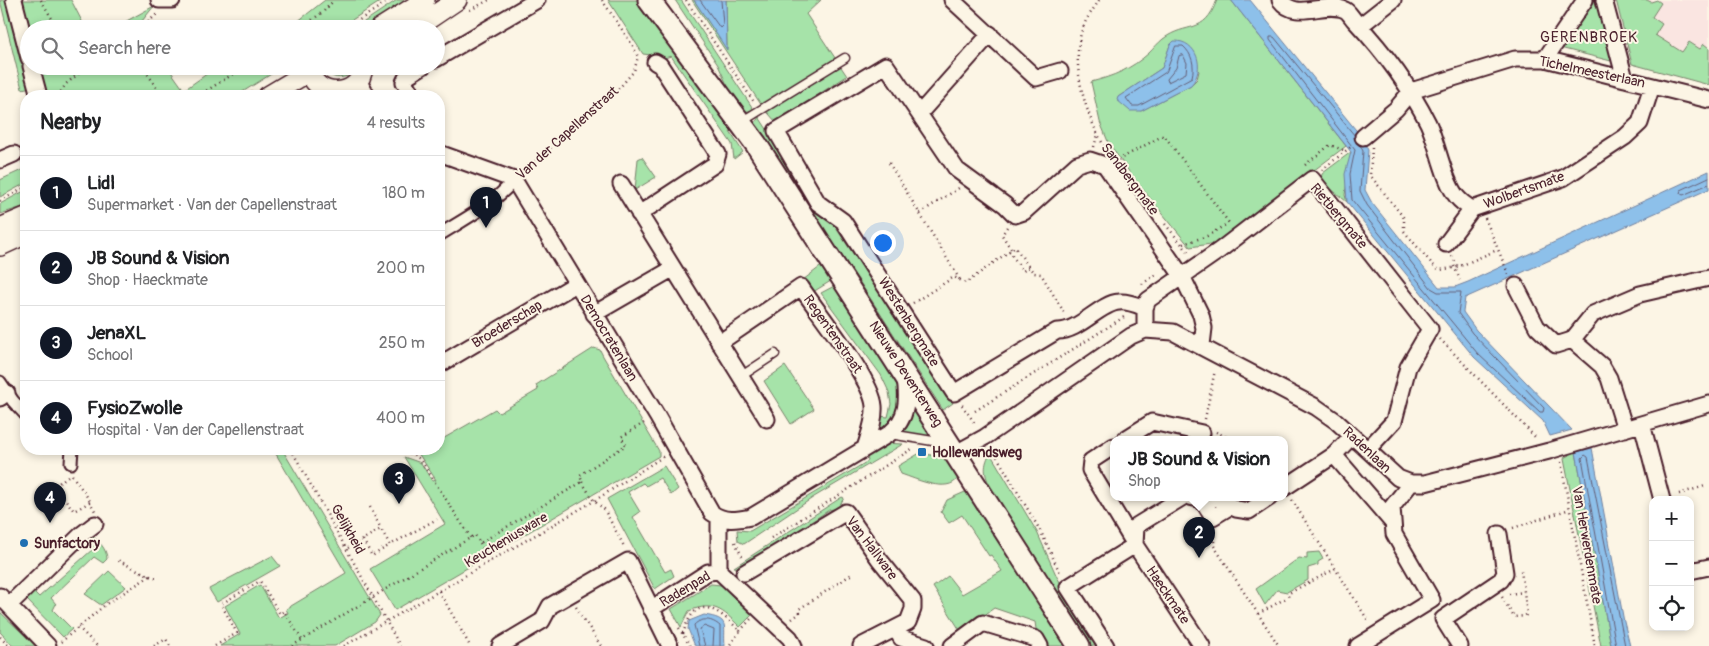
<!DOCTYPE html>
<html lang="en">
<head>
<meta charset="utf-8">
<style>
  body { margin:0; font-family:Pangolin,sans-serif; background:#f6f6f6; color:#202124 }
  .controls { position:absolute; right:15px; bottom:15px; display:grid; overflow:hidden; border-radius:10px; box-shadow:0 2px 8px #0003 }
  .controls button { width:45px; height:45px; display:grid; place-items:center; padding:0; border:0; border-bottom:1px solid #e0e0e0; background:#fff; color:#202124; font:25px sans-serif }
  .you { position:absolute; left:882px; top:242px; width:18px; height:18px; margin:-12px; border:4px solid #fff; border-radius:50%; background:#1a73e8; box-shadow:0 0 0 8px #1a73e833 }
  .badge { display:grid; place-items:center; width:32px; height:32px; border-radius:50%; background:#111827; color:#fff; font-size:16px; font-weight:700 }
  .pin { position:absolute; translate:-50% -41px; filter:drop-shadow(0 1px 2px #0008) }
  .pin::after { content:''; position:absolute; top:26px; width:18px; height:15px; background:inherit; clip-path:polygon(0 0,100% 0,50% 100%) }
  .popup { position:absolute; left:1110px; top:436px; width:178px; height:65px; box-sizing:border-box; display:grid; place-content:center; border-radius:10px; background:#fff; filter:drop-shadow(0 1px 4px #0005); font-size:16px; white-space:nowrap; color:#757577 }
  .popup b { font-size:19px; color:#202124 }
  .popup::after { content:''; position:absolute; left:50%; top:100%; margin-left:-10px; border:10px solid transparent; border-top-color:#fff }
  .list { margin:0; padding:0; list-style:none }
  h2 { display:flex; justify-content:space-between; align-items:center; height:65px; margin:0; padding:0 20px; font-size:21px }
  h2 small { font-size:16px; font-weight:400; color:#757577 }
  .list li { display:grid; grid-template-columns:32px 1fr auto; gap:15px; align-items:center; box-sizing:border-box; height:75px; padding:0 20px; border-top:1px solid #e0e0e0 }
  .list b { display:block; font-size:19px; white-space:nowrap }
  .list p { margin:0; font-size:16px; white-space:nowrap; color:#757577 }
  .list em { font-size:16px; font-style:normal; color:#757577 }
  .icon { flex:none; width:28px; height:28px; fill:none; stroke:currentColor; stroke-width:2; stroke-linecap:round; stroke-linejoin:round }
  .map { position:relative; flex:none; width:1709px; height:646px; overflow:hidden }
  .search { position:absolute; background:#fff; box-shadow:0 2px 8px #0003; left:20px; top:20px; width:425px; height:55px; display:flex; align-items:center; gap:12px; box-sizing:border-box; padding:0 18px; border-radius:28px; color:#757577; font-size:19px }
  .panel { position:absolute; background:#fff; box-shadow:0 2px 8px #0003; left:20px; top:90px; width:425px; height:365px; border-radius:20px }
  .map>svg:first-child { display:block }
</style>
</head>
<body>
<div class="map">
<svg width="1709" height="646" viewBox="0 0 1709 646">
  <rect width="100%" height="100%" fill="#fcf5e5"/>
  <filter id="ink" filterUnits="userSpaceOnUse"><feTurbulence type="fractalNoise" baseFrequency=".02" numOctaves="2"/><feDisplacementMap in="SourceGraphic" scale="10" xChannelSelector="R" yChannelSelector="G"/><feConvolveMatrix kernelMatrix="1 2 1 2 8 2 1 2 1" color-interpolation-filters="sRGB"/></filter>
  <g filter="url(#ink)">
    <path fill="#fae5e1" d="M1621,0H1709V80L1668,68Z"/>
    <path fill="#a6e3a9" stroke="#78816a" fill-rule="evenodd" d="M0,0H9L31,87L22,89Z
      M19,0H71L86,29H29Z
      M325,0H383L344,25H335L322,29H288Z
      M397,0H415L370,29H360L361,24Z
      M608,0H645L736,128L730,132L743,152L734,159L732,144L671,56L661,59L658,56L643,54Z
      M675,0H681L754,110L743,112L734,100L718,65Z
      M692,0H694L727,49L726,0H821L806,14L847,76L776,122L762,106Z
      M1217,0H1231L1346,146L1218,243L1190,247L1135,180L1109,144L1100,122L1091,82C1114,76 1131,69 1149,53C1154,48 1158,43 1163,39C1187,21 1204,36 1217,0ZM1170,45L1199,71L1197,79L1191,85L1141,111L1118,97L1162,68Z
      M1593,0H1599L1615,62L1560,48Z
      M1616,0H1647L1651,2L1657,0L1661,3L1652,17L1662,24L1655,35L1682,52L1689,42L1700,49L1704,44L1709,48V85L1632,64Z
      M154,6L138,26L140,29H112Z
      M36,66H167L184,90L218,66H284L236,96H44Z
      M325,66H354L347,76C337,80 328,77 325,66Z
      M759,117L818,207L834,225L953,403L943,410L859,281L753,126Z
      M26,149V183L0,197V180L24,169L19,154Z
      M1351,152L1345,195L1347,202L1319,179L1323,173Z
      M642,157L656,177L635,190L638,159Z
      M26,190V206L0,214V204Z
      M824,264L834,279L813,292L803,280Z
      M838,284L898,382L899,403L896,418L879,432H876L879,416L888,417L891,404L889,392L881,375L821,293Z
      M594,348L600,350L603,356L659,451V456L395,610L370,569L445,524L404,457L421,463L432,481L436,480L418,453L425,449H439V441L495,409L499,413L538,390L536,385Z
      M785,366L814,409L791,424L764,381Z
      M914,406L935,438L902,434L910,423L912,407Z
      M883,443L903,444L814,497L744,544L738,541L737,530L750,531L868,461L867,457Z
      M937,447C946,453 956,467 958,478C948,494 916,479 901,474L898,466L920,453L936,456Z
      M273,449H282L380,615L375,622L335,646H220L240,634L225,606L260,585L279,618L288,613L286,609L346,573Z
      M1576,452L1611,646H1601L1564,459L1565,457Z
      M990,453L1037,532L1057,577L1099,646H1089L992,490C985,476 982,468 990,453Z
      M664,466L678,489L671,495L660,478L646,486L643,483L628,492L640,512L633,517L665,572L671,569L674,576L655,589L607,499Z
      M965,492H970L1071,646H1047L1036,629L1035,622L994,608L961,632L933,587L948,576L962,594L1002,571L991,555L989,556L962,515L949,523L941,512L947,500Z
      M842,497L844,498L838,508L829,510L742,568L734,567Z
      M91,536C99,540 107,550 107,559L103,563L94,557L51,598L56,604L53,610L72,629L63,637L25,598L33,591L39,597L93,549L86,540Z
      M1319,552L1323,559L1318,562V565L1308,568V580L1287,592L1277,590L1265,605L1256,589L1299,558L1307,559V553Z
      M272,556L280,566L217,602L209,589Z
      M109,571L126,587L101,605L85,594Z
      M711,584L721,585L752,615L740,627C723,610 713,601 689,611L681,627L671,609Z
      M0,612L36,646H13L0,632Z"/>
    <path fill="#8dc0ea" stroke="#72809e" d="M694,0H726L727,50Z
      M1231,0H1250L1360,135L1368,150L1365,190L1372,203L1439,287H1455L1468,282L1709,171V189L1465,298L1463,312L1476,330L1572,430L1550,436L1543,421L1474,357L1347,202L1345,174L1351,152Z
      M1174,41C1197,40 1206,69 1191,85L1141,111H1130L1117,100L1118,97L1162,68L1170,45Z
      M1592,448L1624,622L1630,646L1611,645L1576,452Z
      M704,615C731,619 723,625 725,646H695L688,629L689,621Z"/>
    <g fill="none" stroke-linecap="round" stroke-linejoin="round">
      <path stroke="#655f77" stroke-width="1" d="M700,0L720,28L723,25L721,0
        M1176,46H1183C1192,54 1195,65 1192,77L1139,106H1132L1126,98L1166,72Z
        M1183,55L1187,63L1186,73L1168,82L1167,79L1176,68L1179,56Z
        M1355,136L1274,37H1270V40L1355,150L1350,174L1352,200L1478,354L1540,412H1543L1544,408L1472,333L1458,313L1461,292H1438L1431,288L1367,205L1360,191L1363,151L1360,145
        M1709,177L1681,190L1680,193L1683,195L1709,184
        M699,646L694,625C702,617 712,619 720,626V646
        M705,646L700,629L704,626L714,630L713,646
        M1616,646L1582,458L1585,455L1588,457L1625,646"/>
      <g stroke="#4a1f2b" stroke-width="11">
        <path id="service" d="M741,122L845,58
          M740,377L775,354
          M890,434L945,443"/>
      </g>
      <g stroke="#4a1f2b" stroke-width="15">
        <path id="pedestrian" d="M439,235C466,218 493,205 514,180
          M0,382L13,401L26,415
          M71,463L72,449"/>
      </g>
      <g stroke="#4a1f2b" stroke-width="19">
        <path id="minor" d="M14,0L29,58
          M159,0H172
          M952,0L1036,78L1060,71
          M1280,0C1296,22 1325,0 1345,10C1349,12 1352,18 1355,21C1384,52 1409,85 1428,123C1437,142 1444,182 1457,197C1461,202 1467,206 1472,209
          M1604,0L1625,79
          M1360,26L1393,0
          M436,59L537,0
          M1545,59L1585,0
          M31,66L39,96
          M359,82L367,96
          M1411,91L1515,59H1545L1709,100
          M413,96L404,82L407,76L423,66
          M919,114L990,34
          M1363,137L1396,109L1411,91
          M439,153L514,180L657,416L712,513C724,522 736,520 751,517L889,434C908,418 908,401 905,377
          M0,160L14,154
          M621,184L767,419
          M639,214L715,164L718,154L660,65L655,62
          M1446,244L1472,209L1563,178L1625,137L1640,123L1652,86
          M1516,286L1537,327L1556,345L1572,340
          M1145,308C1137,305 1128,301 1119,302C1100,303 1079,332 1057,331L954,393L843,221L818,203L776,131L886,65L957,170L1005,205L1015,215L1024,212L1077,164L1090,160L1105,165L1182,276L1201,315L1204,328L1202,345
          M594,314L672,269
          M1145,330V308L1148,300L1220,250L1312,179L1430,329L1408,367L1394,421L1368,449
          M719,343L801,287C818,313 872,379 874,406C875,420 869,435 865,448
          M439,365L576,284
          M0,398L7,393
          M1642,424L1662,500
          M1625,429L1609,378L1602,366L1572,340L1593,314L1640,294L1709,278
          M1125,439L1152,422L1202,433
          M1114,446L1091,461L1090,470L1135,545L1202,646
          M956,453L985,437L1131,336L1145,330L1173,332L1316,407L1336,421L1398,478L1411,483H1425L1549,451L1709,404
          M1334,455L1392,522
          M1284,488L1334,455L1352,436
          M1190,497L1202,500L1216,498L1236,509L1249,511L1270,497
          M1202,500L1213,517L1231,506
          M1135,545L1136,526L1183,497
          M719,571L790,638L794,646
          M719,571V518
          M1690,571L1709,567
          M744,573L846,512L879,559L913,601V609L908,622L861,646
          M0,596L48,646
          M9,605L82,534L95,524
          M651,609L708,572L719,571
          M896,629L901,638L926,646
          M500,646L542,621L550,606L628,561L670,646
          M952,646L983,623L1036,639L1040,646
          M1106,646L1068,587L1135,545
          M1358,646L1432,600L1394,534L1392,507L1411,483
          M1460,646L1443,619L1501,580L1505,573L1499,534"/>
      </g>
      <g stroke="#4a1f2b" stroke-width="22">
        <path id="tertiary" d="M379,29L425,0
          M414,29L457,0
          M310,66C310,100 362,100 363,66
          M268,96L310,71
          M0,228L26,217
          M0,246L26,234"/>
      </g>
      <g stroke="#4a1f2b" stroke-width="25">
        <path id="secondary" d="M649,0L756,144L1079,646"/>
      </g>
      <path stroke="#4a1f2b" stroke-width="2.5" stroke-dasharray="1 4" stroke-linecap="butt" d="M41,0L58,29
        M602,0L633,46L638,57
        M686,0L754,102
        M1099,0C1095,8 1088,15 1085,23C1067,60 1086,117 1106,149
        M470,10L489,0
        M347,28L390,0
        M141,29L158,13
        M300,29L324,11L334,0
        M329,29H347
        M82,66L84,69L88,66
        M142,66L163,96
        M58,96L66,84L84,69
        M198,96L246,66
        M243,96L252,91
        M1094,147L1097,136
        M1372,148L1370,175L1404,218V231L1408,236L1433,265L1440,270L1458,267L1497,250
        M1118,160L1164,135L1229,223
        M889,163L960,280
        M1305,165L1330,145L1346,151
        M1322,170L1353,145
        M524,171L621,86L634,71L638,57
        M0,201L26,187
        M920,213L959,188
        M1485,218L1509,276
        M1165,224L1190,254
        M1007,227L1002,235L1011,249
        M1183,244L1207,236L1227,224
        M1009,251L1023,271L1029,267L1034,273L1041,274L1065,314
        M1452,256L1458,267
        M1454,266L1460,280
        M1142,284L1156,275
        M913,303L954,277L966,283L1015,247L1029,267
        M1440,339L1537,439
        M962,405L976,425
        M975,411L1124,317
        M1205,419L1215,370
        M1216,432L1230,439
        M992,448L1041,532L1061,575
        M291,449L400,646
        M406,449L409,453L420,459L471,538
        M1561,462L1595,646
        M72,475L90,501
        M68,476L55,486L74,511L90,502L95,511
        M582,482L594,501L604,509L625,548
        M1679,494L1705,486
        M1292,500L1369,622
        M370,507L381,529
        M1513,528L1570,509
        M1214,531V546L1279,646
        M771,538L912,449
        M363,540L372,556L390,545
        M735,542L742,556
        M480,543L491,561
        M348,548L381,529L390,545L437,519
        M150,576L158,578
        M439,591L470,646
        M1509,594L1524,592
        M1502,597L1514,617L1525,616L1527,614L1521,570
        M576,607L601,646
        M1258,614L1288,597L1289,593L1335,569
        M792,619L800,613L799,609L852,574
        M78,627L97,646
        M679,628L690,646
        M740,631L751,619
        M683,634C695,592 717,608 740,631L729,646
        M0,637L9,646
        M61,642L106,604L150,576L115,559
        M154,646L166,639L170,646
        M215,646L237,633L221,604L260,581L280,614L284,611L302,640
        M292,646L475,535L480,543L582,482L580,475L626,445L621,437L644,423
        M344,646L594,501L664,456"/>
      <use href="#service" stroke="#fcf5e5" stroke-width="8"/>
      <use href="#pedestrian" stroke="#fcf5e5" stroke-width="11"/>
      <use href="#minor" stroke="#fcf5e5" stroke-width="15"/>
      <use href="#tertiary" stroke="#fcf5e5" stroke-width="19"/>
      <use href="#secondary" stroke="#fcf5e5" stroke-width="21"/>
    </g>
  </g>
  <g fill="#1f6fb2" stroke="#fcf5e5" stroke-width="2">
    <rect x="917" y="447" width="10" height="10" rx="2.5"/>
    <circle cx="24" cy="543" r="5"/>
  </g>
  <g text-anchor="middle" dominant-baseline="central" stroke-width="4" stroke-linejoin="round" paint-order="stroke">
    <g font-size="14" fill="#4a1f2b" stroke="#fcf5e5">
      <text transform="translate(1592 72) rotate(12)">Tichelmeesterlaan</text>
      <text transform="translate(567 133) rotate(-42)">Van der Capellenstraat</text>
      <text transform="translate(1130 179) rotate(53)">Sandbergmate</text>
      <text transform="translate(1524 190) rotate(-20)">Wolbertsmate</text>
      <text transform="translate(1339 216) rotate(50)">Rietbergmate</text>
      <text transform="translate(909 322) rotate(58)">Westenbergmate</text>
      <text transform="translate(507 324) rotate(-31)">Broederschap</text>
      <text transform="translate(833 334) rotate(55)">Regentenstraat</text>
      <text transform="translate(609 338) rotate(59)">Democratenlaan</text>
      <text transform="translate(906 374) rotate(57)">Nieuwe Deventerweg</text>
      <text transform="translate(1367 450) rotate(43)">Radenlaan</text>
      <text transform="translate(348 529) rotate(61)">Gelijkheid</text>
      <text transform="translate(506 540) rotate(-31)">Keucheniusware</text>
      <text transform="translate(1587 545) rotate(80)">Van Herwerdenmate</text>
      <text transform="translate(872 548) rotate(53)">Van Hallware</text>
      <text transform="translate(685 589) rotate(-31)">Radenpad</text>
      <text transform="translate(1168 595) rotate(56)">Haeckmate</text>
    </g>
    <g font-size="14" font-weight="bold" fill="#4a1f2b" stroke="#fcf5e5" text-anchor="start">
      <text x="932" y="452">Hollewandsweg</text>
      <text x="34" y="543">Sunfactory</text>
    </g>
    <g font-size="15" letter-spacing="1" fill="#4a1f2b" stroke="#fcf5e5">
      <text x="1589" y="37">GERENBROEK</text>
    </g>
  </g>
</svg>
<div class="controls">
<button>+</button>
<button>−</button>
<button><svg class="icon" aria-label="locate" viewBox="0 0 24 24"><circle cx="12" cy="12" r="6"/><path d="M12 2v4M12 18v4M2 12h4M18 12h4"/></svg></button>
</div>
<div class="you"></div>
<div class="pin badge" style="left:486px;top:228px">1</div>
<div class="pin badge" style="left:1199px;top:558px">2</div>
<div class="popup"><b>JB Sound &amp; Vision</b>Shop</div>
<div class="pin badge" style="left:399px;top:504px">3</div>
<div class="pin badge" style="left:50px;top:523px">4</div>
<div class="search"><svg class="icon" aria-label="search" viewBox="0 0 24 24"><circle cx="10" cy="10" r="6"/><path d="M15 15l6 6"/></svg>Search here</div>
<section class="panel">
<h2>Nearby<small>4 results</small></h2>
<ul class="list">
<li><span class="badge">1</span><div><b>Lidl</b><p>Supermarket · Van der Capellenstraat</p></div><em>180 m</em></li>
<li><span class="badge">2</span><div><b>JB Sound &amp; Vision</b><p>Shop · Haeckmate</p></div><em>200 m</em></li>
<li><span class="badge">3</span><div><b>JenaXL</b><p>School</p></div><em>250 m</em></li>
<li><span class="badge">4</span><div><b>FysioZwolle</b><p>Hospital · Van der Capellenstraat</p></div><em>400 m</em></li>
</ul>
</section>
</div>
</body>
</html>
